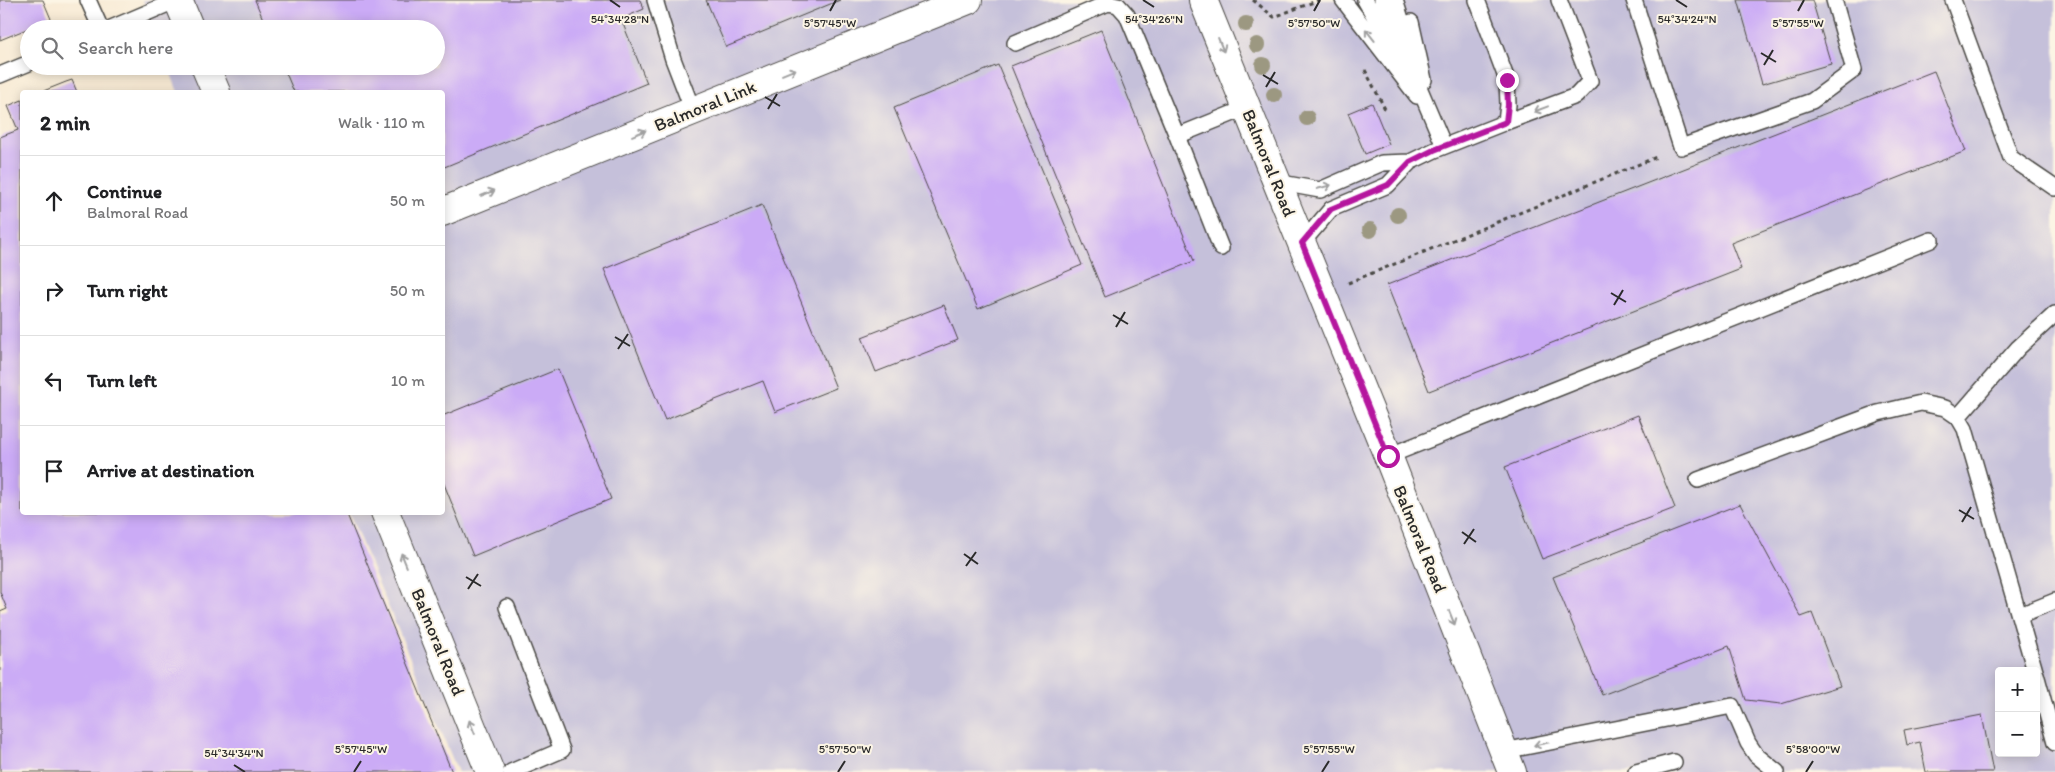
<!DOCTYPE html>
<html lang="en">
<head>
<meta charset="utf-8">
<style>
  body { margin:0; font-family:Itim,sans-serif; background:#f6f6f6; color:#202124 }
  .controls { position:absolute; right:15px; bottom:15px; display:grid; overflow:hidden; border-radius:5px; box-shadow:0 2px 12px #0003 }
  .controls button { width:45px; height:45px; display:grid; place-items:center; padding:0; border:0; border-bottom:1px solid #e0e0e0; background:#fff; color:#202124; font:25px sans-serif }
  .stop { position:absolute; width:15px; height:15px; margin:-11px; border:4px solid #b5179e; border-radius:50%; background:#fff }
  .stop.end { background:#b5179e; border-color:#fff; box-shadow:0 1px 5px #0008 }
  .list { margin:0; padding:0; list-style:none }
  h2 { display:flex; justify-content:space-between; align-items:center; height:65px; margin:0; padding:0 20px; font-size:21px }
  h2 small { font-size:16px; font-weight:400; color:#757577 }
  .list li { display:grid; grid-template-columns:32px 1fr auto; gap:15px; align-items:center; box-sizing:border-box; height:90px; padding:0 20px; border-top:1px solid #e0e0e0 }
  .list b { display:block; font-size:19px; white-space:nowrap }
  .list p { margin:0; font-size:16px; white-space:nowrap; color:#757577 }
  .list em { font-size:16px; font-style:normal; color:#757577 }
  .icon { flex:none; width:28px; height:28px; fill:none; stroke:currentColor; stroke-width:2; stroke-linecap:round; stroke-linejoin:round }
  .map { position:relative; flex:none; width:2055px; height:772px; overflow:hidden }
  .search { position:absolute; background:#fff; box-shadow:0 2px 12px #0003; left:20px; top:20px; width:425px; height:55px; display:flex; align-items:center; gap:12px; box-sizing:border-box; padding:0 18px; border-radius:28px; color:#757577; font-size:19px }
  .panel { position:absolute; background:#fff; box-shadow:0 2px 12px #0003; left:20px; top:90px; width:425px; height:425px; border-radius:5px }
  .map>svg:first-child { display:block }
</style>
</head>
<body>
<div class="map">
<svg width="2055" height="772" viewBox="0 0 2055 772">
  <rect width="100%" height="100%" fill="#fcf5e5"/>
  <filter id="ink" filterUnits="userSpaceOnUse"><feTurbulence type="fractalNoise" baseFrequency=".02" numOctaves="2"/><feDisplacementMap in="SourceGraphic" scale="10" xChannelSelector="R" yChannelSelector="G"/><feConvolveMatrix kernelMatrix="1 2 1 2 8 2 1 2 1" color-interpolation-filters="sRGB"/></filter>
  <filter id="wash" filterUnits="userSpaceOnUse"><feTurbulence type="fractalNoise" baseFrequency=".0096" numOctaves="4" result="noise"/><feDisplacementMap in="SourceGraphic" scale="20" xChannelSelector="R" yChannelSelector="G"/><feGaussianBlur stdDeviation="1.12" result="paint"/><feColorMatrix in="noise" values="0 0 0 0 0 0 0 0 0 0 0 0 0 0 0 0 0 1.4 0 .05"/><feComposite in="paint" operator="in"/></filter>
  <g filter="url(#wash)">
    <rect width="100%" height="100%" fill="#f8ead4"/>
    <path fill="#c5c0da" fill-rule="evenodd" d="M143,0H2055V772H458L349,513L442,512V92H178L168,66H436V29H153ZM1999,671H2036V753H1999Z"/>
    <g id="blocks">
      <path fill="#cbabf6" d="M0,0H43L51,19L0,40Z
        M255,0H640L644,9L621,19L647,83L442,168V92H294L283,66H436V29H267Z
        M706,0H840L726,47Z
        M1738,0H1812L1831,64L1762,84Z
        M1101,30L1194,261L1105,297L1011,66Z
        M998,65L1082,265L978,309L894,108Z
        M1934,71L1966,151L1731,243L1741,269L1429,391L1387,285Z
        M72,80L77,92H41L66,82Z
        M22,100V512H346L452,772H0V612L7,609L0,592V137L18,130L8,106Z
        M1372,103L1389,144L1365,154L1348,113Z
        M762,205L836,388L775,412L763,381L665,420L604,269Z
        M944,305L958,340L876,372L862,337Z
        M558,369L611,499L473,556L442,479V416Z
        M1638,415L1675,508L1542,559L1505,467Z
        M1740,504L1801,617L1812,613L1840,686L1781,704L1746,700L1729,646L1602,695L1553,577Z
        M1982,715L1993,772H1926L1920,742L1907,745L1904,730Z"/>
    </g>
  </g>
  <g filter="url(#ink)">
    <use href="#blocks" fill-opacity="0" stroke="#4a4844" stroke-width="1"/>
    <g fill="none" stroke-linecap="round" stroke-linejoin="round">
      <g stroke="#4a4844" stroke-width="18">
        <path id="service" d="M88,0L101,29
          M655,0L673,59L693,111
          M1343,0L1417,96
          M1365,0L1397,56
          M1382,0L1444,146
          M1395,0L1406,35
          M1634,0L1681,147L1812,101L1854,70L1834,0
          M1953,0L2011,158L2055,188
          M1411,22L1424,80
          M109,29L177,0
          M1015,43L1108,3L1118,5L1127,15L1177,136L1221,248
          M0,75L29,63
          M1506,122L1576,96L1590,81L1559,0
          M1177,136L1246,108
          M1276,182L1320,190L1382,163L1410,162
          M1302,243L1331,209L1388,185L1410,162L1435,150L1506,122L1508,105L1507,80L1477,0
          M1958,417L2018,348L2055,314
          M1388,456L1931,240
          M1698,480L1878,413L1921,403L1945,408L1958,417L1965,429L2035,671
          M507,607L562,750L511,772
          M2020,615L2055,601
          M2036,674L2055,743
          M1504,751L1732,706L1748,743L1756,755L1777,772
          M1636,772L1674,762"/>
      </g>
      <g stroke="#4a4844" stroke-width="30">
        <path id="minor" d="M178,0L190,29
          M1203,0L1388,456L1512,772
          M205,66L216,92
          M442,212L968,0
          M385,512L490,772"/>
      </g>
      <path stroke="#4a4844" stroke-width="3" stroke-dasharray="4 4" stroke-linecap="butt" d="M1253,0L1274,17L1319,0
        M1365,70L1385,109
        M1348,283L1659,156"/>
      <use href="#service" stroke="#fff" stroke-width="15"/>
      <use href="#minor" stroke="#fff" stroke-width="28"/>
    </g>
    <g fill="#9c9881">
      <circle cx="1246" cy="24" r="8"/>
      <circle cx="1257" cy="45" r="8"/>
      <circle cx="1263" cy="65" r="8"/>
      <circle cx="1274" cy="95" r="8"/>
      <circle cx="1307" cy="118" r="8"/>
      <circle cx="1398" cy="215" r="8"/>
      <circle cx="1370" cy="230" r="8"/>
    </g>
    <defs><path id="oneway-shaft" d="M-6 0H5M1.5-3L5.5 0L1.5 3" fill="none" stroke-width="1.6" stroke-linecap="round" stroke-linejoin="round" transform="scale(1.25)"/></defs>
    <g stroke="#a0a0a0">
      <use href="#oneway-shaft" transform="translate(1370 35) rotate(-128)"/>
      <use href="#oneway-shaft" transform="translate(1221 45) rotate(68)"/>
      <use href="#oneway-shaft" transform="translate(789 72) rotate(-22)"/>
      <use href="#oneway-shaft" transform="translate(1541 109) rotate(159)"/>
      <use href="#oneway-shaft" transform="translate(639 133) rotate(-22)"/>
      <use href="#oneway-shaft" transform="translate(1324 187) rotate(-15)"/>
      <use href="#oneway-shaft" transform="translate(488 193) rotate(-22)"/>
      <use href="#oneway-shaft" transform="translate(404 560) rotate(-112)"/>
      <use href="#oneway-shaft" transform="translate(1452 618) rotate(68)"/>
      <use href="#oneway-shaft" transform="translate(472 727) rotate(-112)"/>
      <use href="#oneway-shaft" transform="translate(1541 744) rotate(169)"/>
    </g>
  </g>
  <g fill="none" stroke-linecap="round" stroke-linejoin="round" filter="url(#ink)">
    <path stroke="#b5179e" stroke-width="6" d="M1388,456L1302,243L1331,209L1388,185L1410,162L1434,150L1506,122L1508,105L1507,80"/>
  </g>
  <path fill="none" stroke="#2b2b2b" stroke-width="2" d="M610,0L620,7M1143,0L1154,7M1676,0L1687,7M830,11L836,0M1314,11L1320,0M1798,11L1804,0M1761,53L1776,62M1764,65L1773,50M1263,75L1278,84M1266,87L1275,72M765,97L780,106M768,109L777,94M1611,293L1626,302M1614,305L1623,290M1113,315L1128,324M1116,327L1125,312M615,337L630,346M618,349L628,334M1959,510L1974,519M1962,522L1971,507M1462,532L1476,542M1464,544L1474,529M964,554L978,564M966,566L976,552M466,577L481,586M468,589L478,574M234,765L245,772M354,772L361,761M838,772L845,761M1322,772L1329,761M1806,772L1813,761"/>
  <g text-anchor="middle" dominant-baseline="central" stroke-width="4" stroke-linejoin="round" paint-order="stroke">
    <g font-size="18" fill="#2b2b2b" stroke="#fcf5e5">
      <text transform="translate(705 106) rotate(-22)">Balmoral Link</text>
      <text transform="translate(1269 163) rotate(68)">Balmoral Road</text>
      <text transform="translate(1420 539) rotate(68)">Balmoral Road</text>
      <text transform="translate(438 642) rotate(68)">Balmoral Road</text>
    </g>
  </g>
  <g font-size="12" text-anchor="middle" fill="#2b2b2b" stroke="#fcf5e5" stroke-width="4" stroke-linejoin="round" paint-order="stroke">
    <text x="1687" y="23">54°34'24"N</text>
    <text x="620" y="23">54°34'28"N</text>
    <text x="1154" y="23">54°34'26"N</text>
    <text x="830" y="27">5°57'45"W</text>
    <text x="1314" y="27">5°57'50"W</text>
    <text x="1798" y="27">5°57'55"W</text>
    <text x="361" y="753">5°57'45"W</text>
    <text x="845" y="753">5°57'50"W</text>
    <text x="1329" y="753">5°57'55"W</text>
    <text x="1813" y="753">5°58'00"W</text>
    <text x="234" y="757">54°34'34"N</text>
  </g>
</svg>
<div class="controls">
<button>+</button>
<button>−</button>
</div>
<div class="stop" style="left:1388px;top:456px"></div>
<div class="stop end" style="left:1507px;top:80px"></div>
<div class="search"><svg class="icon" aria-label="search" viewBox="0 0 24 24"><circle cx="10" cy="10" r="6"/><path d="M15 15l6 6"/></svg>Search here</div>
<section class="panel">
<h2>2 min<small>Walk · 110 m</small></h2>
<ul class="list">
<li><svg class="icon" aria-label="ahead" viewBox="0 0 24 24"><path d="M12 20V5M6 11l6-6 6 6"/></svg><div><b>Continue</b><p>Balmoral Road</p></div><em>50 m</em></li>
<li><svg class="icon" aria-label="right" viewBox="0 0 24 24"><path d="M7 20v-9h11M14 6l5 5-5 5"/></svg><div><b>Turn right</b></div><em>50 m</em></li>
<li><svg class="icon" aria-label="left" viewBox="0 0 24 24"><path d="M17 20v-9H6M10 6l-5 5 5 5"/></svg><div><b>Turn left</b></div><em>10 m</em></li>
<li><svg class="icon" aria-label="arrive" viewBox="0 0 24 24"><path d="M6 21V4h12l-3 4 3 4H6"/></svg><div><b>Arrive at destination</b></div></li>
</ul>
</section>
</div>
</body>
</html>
